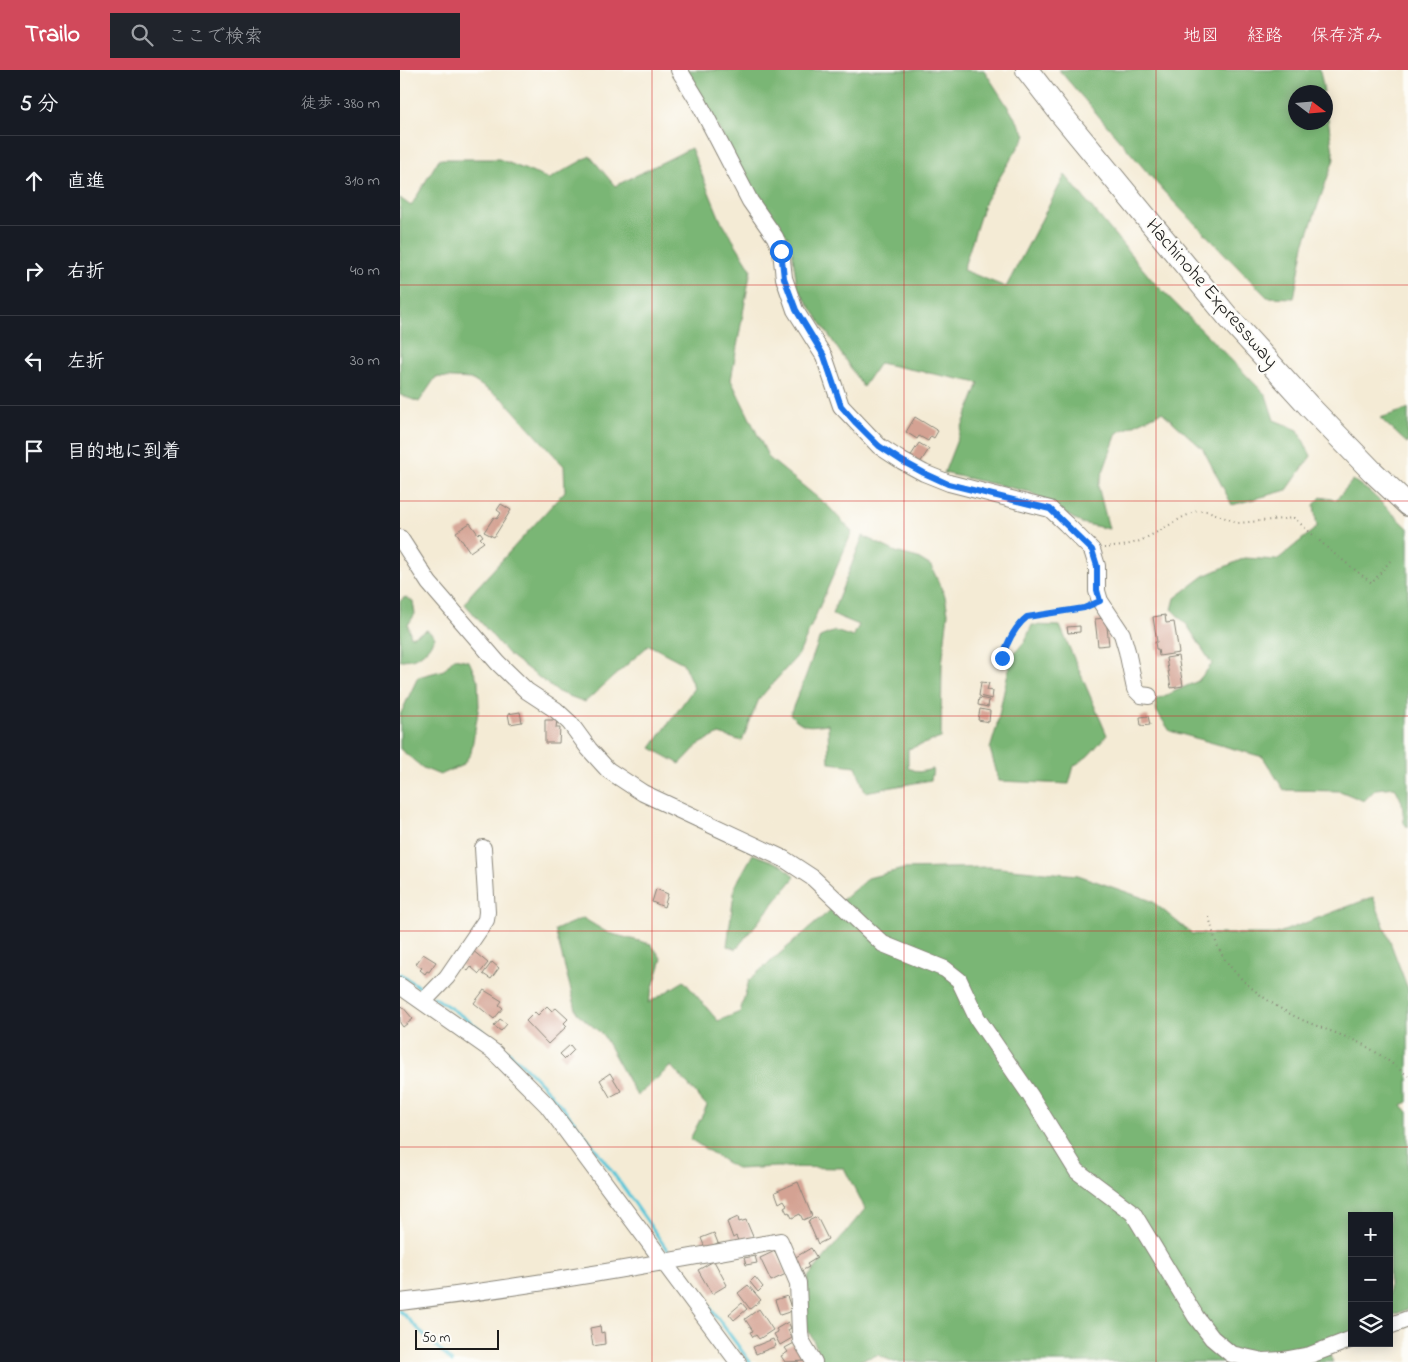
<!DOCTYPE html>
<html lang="ja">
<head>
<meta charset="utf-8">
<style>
  body { margin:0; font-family:"Indie Flower","Klee One",sans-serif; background:#20242c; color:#f1f3f6 }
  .controls { position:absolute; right:15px; bottom:15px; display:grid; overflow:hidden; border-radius:0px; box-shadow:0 2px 12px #0003 }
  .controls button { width:45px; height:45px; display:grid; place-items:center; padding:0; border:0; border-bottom:1px solid #363941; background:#171b24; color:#f1f3f6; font:25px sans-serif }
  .compass { position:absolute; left:888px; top:15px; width:45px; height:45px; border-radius:50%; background:#171b24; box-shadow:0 2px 12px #0003; rotate:106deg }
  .scale { position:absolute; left:15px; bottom:12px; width:84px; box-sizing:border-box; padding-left:5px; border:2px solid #1c1c1c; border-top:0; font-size:14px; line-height:18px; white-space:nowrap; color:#1c1c1c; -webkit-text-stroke:4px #fdfcf7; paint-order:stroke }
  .stop { position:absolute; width:15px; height:15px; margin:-11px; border:4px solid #1a73e8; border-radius:50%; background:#fff }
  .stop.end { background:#1a73e8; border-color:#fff; box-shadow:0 1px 5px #0008 }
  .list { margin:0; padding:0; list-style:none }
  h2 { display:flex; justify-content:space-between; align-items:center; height:65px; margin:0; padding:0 20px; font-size:21px }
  h2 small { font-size:16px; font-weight:400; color:#9ea1a6 }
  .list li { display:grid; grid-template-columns:32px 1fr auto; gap:15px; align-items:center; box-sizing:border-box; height:90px; padding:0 20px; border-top:1px solid #363941 }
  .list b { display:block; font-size:19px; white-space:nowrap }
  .list em { font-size:16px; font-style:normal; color:#9ea1a6 }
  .icon { flex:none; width:28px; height:28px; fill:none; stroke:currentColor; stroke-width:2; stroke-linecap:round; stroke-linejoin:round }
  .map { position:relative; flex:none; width:1008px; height:1292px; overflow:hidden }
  header { display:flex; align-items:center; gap:30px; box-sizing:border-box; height:70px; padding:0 25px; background:#d1495b; color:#fff }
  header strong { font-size:24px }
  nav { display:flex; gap:28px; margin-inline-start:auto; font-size:18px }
  .search { width:350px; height:45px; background:#20242c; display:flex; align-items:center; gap:12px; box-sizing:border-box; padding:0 18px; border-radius:0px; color:#9ea1a6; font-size:19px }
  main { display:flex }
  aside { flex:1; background:#171b24 }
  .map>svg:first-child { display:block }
</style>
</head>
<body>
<header>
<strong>Trailo</strong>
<div class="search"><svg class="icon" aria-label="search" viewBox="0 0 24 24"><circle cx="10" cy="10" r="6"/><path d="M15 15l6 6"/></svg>ここで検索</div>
<nav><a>地図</a><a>経路</a><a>保存済み</a></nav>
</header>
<main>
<aside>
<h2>5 分<small>徒歩 · 380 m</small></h2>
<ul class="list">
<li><svg class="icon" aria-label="ahead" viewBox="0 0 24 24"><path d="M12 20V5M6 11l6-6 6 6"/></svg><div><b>直進</b></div><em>310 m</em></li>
<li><svg class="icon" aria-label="right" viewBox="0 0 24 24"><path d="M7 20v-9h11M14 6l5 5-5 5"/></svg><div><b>右折</b></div><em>40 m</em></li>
<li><svg class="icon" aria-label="left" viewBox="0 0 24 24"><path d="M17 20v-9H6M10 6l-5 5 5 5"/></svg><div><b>左折</b></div><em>30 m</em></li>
<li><svg class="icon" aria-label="arrive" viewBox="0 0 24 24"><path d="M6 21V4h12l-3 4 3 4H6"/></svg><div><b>目的地に到着</b></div></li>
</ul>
</aside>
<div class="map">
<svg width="1008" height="1292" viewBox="0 0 1008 1292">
  <rect width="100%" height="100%" fill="#fdfcf7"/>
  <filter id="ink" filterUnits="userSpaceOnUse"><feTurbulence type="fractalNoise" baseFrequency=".02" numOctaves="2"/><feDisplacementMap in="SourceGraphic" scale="10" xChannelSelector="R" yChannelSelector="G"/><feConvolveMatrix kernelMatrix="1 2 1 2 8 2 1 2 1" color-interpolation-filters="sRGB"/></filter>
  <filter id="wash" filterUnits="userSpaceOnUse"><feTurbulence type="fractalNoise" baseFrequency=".0096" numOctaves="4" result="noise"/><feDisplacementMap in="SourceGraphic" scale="20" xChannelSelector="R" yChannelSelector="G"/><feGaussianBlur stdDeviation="1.12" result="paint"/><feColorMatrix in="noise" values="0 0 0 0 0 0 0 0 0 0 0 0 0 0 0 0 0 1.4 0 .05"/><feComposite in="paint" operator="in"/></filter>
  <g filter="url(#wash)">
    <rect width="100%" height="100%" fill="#f4ebd5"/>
    <path fill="#7ab675" stroke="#4b6948" d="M286,0H584L626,65L585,131L563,200L606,217L665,105L752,210L866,325L874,350L898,360L911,386L887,420L832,435L803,379L762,342L717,363L698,416L709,459L681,453L630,422L544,403L579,313L479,293L463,317L397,217L391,171L350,115Z
      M659,0H920L924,22H896V52H926V35L934,89L904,175L894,228L867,227L766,124Z
      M291,78L320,149L351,199L331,310L369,388L429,437L452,462L399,584L359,629L342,671L319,664L298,675L280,694L251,678L294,618L283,593L249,575L185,632L158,622L108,584L65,534L71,524L165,421L164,396L104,330L71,309L36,307L19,332L0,325V128L11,136L39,89H99L149,109L190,86L215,116Z
      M1008,339V374L980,348Z
      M953,410L970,422L1008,458V758L1004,753L1002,732L995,717L976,719L964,731L940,721L884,720L863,687L770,661L757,642L755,630L798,611L812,594L787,555L772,540L775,528L804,506L845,488L877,490L917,457L914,435L921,427L936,430Z
      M463,466L496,482L518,488L531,496L545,526L548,543L542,595L541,668L508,679V698L519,702L533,699L531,710L465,722L456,696L429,693L428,654C409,656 404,659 390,644L405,608L420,567L435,561L453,567L459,555L432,544Z
      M5,527L13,531L15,544L8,555L11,567L27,560L35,567C28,579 25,584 12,589C7,590 4,589 0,591V531Z
      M632,555L660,556L707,665L688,686L674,696L669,714L599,711L590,679L596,659L610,593L613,585L625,571Z
      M54,588L69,591L78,611L79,636L71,683L63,695L40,705L23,698L0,679V645L18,607L44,600Z
      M353,784L382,795L395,807L336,879L327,876L335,816Z
      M589,797L678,805L752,831L792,864H876L973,827L1008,919V1032L1002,1035L1008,1042V1239L989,1247V1146H952V1263L925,1275L933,1292H494L478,1285L454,1292H424L406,1256L408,1207L465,1139L444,1098L376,1097L337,1099L290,1069L307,1036L271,996L237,1026L203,965L177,943L155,860L183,848L208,863L251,874L262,889L248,933L284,911L318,951L340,942L349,910L468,808L503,799Z"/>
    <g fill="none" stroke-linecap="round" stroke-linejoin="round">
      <path stroke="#5dc6d8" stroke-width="3" d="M0,904L27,922
        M34,927C69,950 103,974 132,1004C184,1056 228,1125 271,1185
        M278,1194L350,1292
        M0,1241L52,1292"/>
    </g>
    <g id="blocks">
      <path fill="#d4a293" d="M515,347L538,361L534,368L531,366L528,371L519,366L517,369L506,362Z
        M519,373L529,379L520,393L510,387Z
        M101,434L111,440L94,467L84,462L94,447L97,449L101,443L97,440Z
        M70,453L78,464L80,462L83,466L80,468L84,472L70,482L56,462Z
        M765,545L766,553L774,552L779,583L759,586L758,579H756L755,572H757L753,547Z
        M706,548L709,575L698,576L695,549Z
        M680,556V562L668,563L667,557Z
        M778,586L783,616L771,618L766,588Z
        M581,612L589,613L587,620L593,621L592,629L579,626Z
        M579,628L589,630L588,637L578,635Z
        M580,639L590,641L589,652L578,650Z
        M120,642L122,652L110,654L108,644Z
        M748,646L750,655L741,656L740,647Z
        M145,650H157L156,658H160L159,673H145Z
        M256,819L268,824L264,837L252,832Z
        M72,880L88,893L79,904L71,897L68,901L61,895Z
        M23,884L36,892L29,902L27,901L25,904L20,900L22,898L16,894Z
        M92,892L99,898L91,909L83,904Z
        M84,920L102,931L99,935L103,938L94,949L74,933Z
        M2,936L13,949L3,957L0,953V938Z
        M147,936L152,941L156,938L168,949L164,953L167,956L148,974L126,951L135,942L138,945Z
        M100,949L107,954L101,961L94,956Z
        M170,975L174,980L165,989L160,984Z
        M210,1003L221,1021L210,1027L200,1010Z
        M398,1112L412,1146L403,1150L400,1144L392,1148L389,1142L387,1143L384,1137L387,1135L384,1130L379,1133L375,1122Z
        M338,1147L339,1152L346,1150L354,1169L340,1175L336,1166L333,1168L327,1152Z
        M417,1147L428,1169L418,1174L408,1151Z
        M314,1163L318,1173L305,1178L301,1168Z
        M411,1178L417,1188L407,1194L409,1197L401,1201L394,1188Z
        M375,1181L386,1204L371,1211L360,1188Z
        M355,1186L357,1193L346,1195L344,1188Z
        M314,1191L327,1215L312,1224L298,1200Z
        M355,1207L363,1217L358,1222L350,1212Z
        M348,1215L361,1230L350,1239L338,1223Z
        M387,1226L392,1241L380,1245L375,1230Z
        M342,1233L347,1239L334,1250L329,1244Z
        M359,1239L373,1260L359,1269L356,1265L353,1267L350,1262L353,1261L345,1249Z
        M388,1252L391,1258L388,1260L392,1268L380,1275L374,1264L378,1262L376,1259Z
        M200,1256L201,1263L204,1262L205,1274L193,1276L190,1258Z
        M373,1269L376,1276L356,1284L353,1277Z
        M396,1272L406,1291L385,1292L381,1286L388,1282L385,1278Z"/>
    </g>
  </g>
  <g filter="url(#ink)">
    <use href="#blocks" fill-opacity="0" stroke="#888478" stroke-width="1"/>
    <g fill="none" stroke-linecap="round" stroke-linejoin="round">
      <g stroke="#888478" stroke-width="18">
        <path id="minor" d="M279,0L298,31L350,131L375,167L381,181L384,208L395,240L424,286L441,336L479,376L502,391L524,403L549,413L650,439L666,454L692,480L697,496V521L700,531L722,564L727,581L735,619L741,625L749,626
          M0,468L29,513L98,593L127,621L156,640L170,653L189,679L208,700L243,723L384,789L413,808L483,874L545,899L559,910L577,948L630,1025L677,1101L733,1143L796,1247L812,1268L831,1284L863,1291L883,1290L910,1285L952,1269
          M0,916L94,982L147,1035L338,1292
          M23,932L47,907L86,850L87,842L83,778
          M0,1232C127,1217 254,1194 380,1171L398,1213L400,1262L401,1270L414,1292
          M989,1256L1008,1249"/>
      </g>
      <g stroke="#888478" stroke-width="24">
        <path id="highway" d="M627,0L661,44L828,247L909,336L972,401L1008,435"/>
      </g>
      <path stroke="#888478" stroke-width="2" stroke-dasharray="1 4" stroke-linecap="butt" d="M704,478L723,476L740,471L761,460L783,447L797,441H808L838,453L894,448L932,482L972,513L990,491
        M602,589C607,573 614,557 627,547L688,536
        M809,847C812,857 814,868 818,877C832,909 876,939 907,952C926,960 946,966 964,975C980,984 994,995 1008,1006"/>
      <use href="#minor" stroke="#fff" stroke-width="16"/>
      <use href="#highway" stroke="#fff" stroke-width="22"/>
    </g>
  </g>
  <g fill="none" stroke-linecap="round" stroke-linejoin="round" filter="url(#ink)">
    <path stroke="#1a73e8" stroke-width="6" d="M381,181L384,208L396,240L424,286L441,336L456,353L479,376L502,391L524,403L548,414L650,439L692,480L697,496V520L700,531L684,538L627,547C614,557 607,573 602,588"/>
  </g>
  <path fill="none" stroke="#d62828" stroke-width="1" stroke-opacity="0.55" d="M252,0V1292M504,0V1292M756,0V1292M0,215H1008M0,431H1008M0,646H1008M0,861H1008M0,1077H1008"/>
  <g text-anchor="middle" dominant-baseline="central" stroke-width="4.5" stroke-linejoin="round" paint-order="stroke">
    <g font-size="20" fill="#1c1c1c" stroke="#fdfcf7">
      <text transform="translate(811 224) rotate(49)">Hachinohe Expressway</text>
    </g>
  </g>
</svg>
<div class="controls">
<button>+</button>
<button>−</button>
<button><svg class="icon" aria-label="layers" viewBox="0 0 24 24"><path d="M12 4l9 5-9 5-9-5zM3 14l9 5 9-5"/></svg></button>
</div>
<svg class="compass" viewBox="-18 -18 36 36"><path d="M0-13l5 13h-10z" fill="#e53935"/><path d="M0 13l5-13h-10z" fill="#9ea1a6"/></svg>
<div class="scale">50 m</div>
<div class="stop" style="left:381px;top:181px"></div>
<div class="stop end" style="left:602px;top:588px"></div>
</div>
</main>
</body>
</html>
